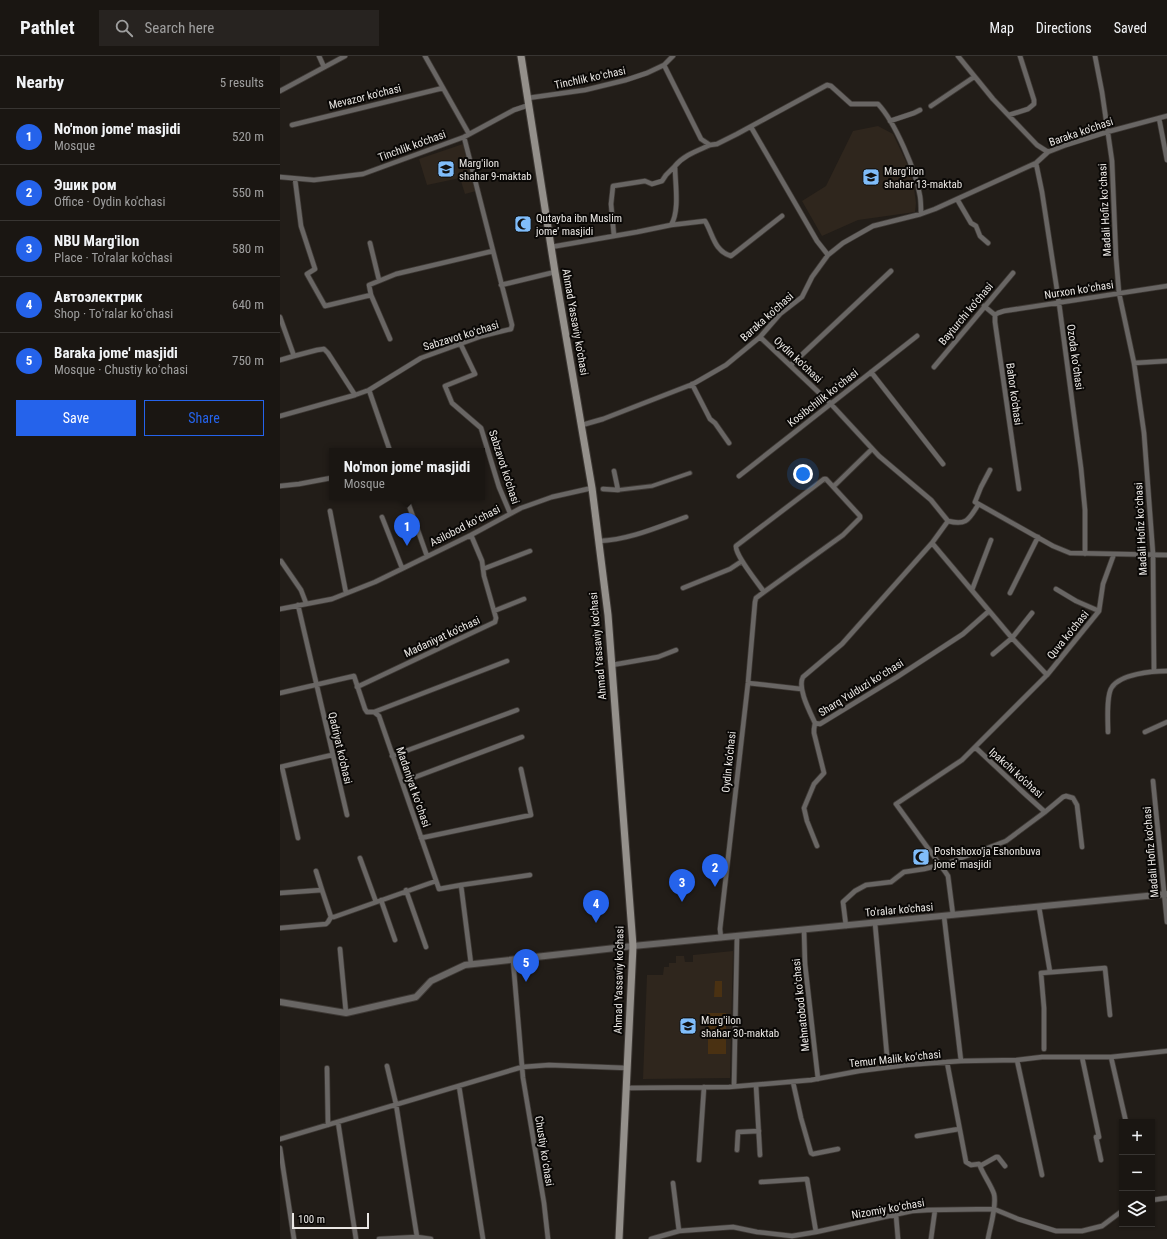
<!DOCTYPE html>
<html lang="en">
<head>
<meta charset="utf-8">
<style>
  body { margin:0; font-family:"Roboto Condensed",sans-serif; background:#272320; color:#f1f3f6 }
  .controls { position:absolute; right:12px; bottom:12px; display:grid; overflow:hidden; border-radius:0px; box-shadow:0 1px 3px #0004 }
  .controls button { width:36px; height:36px; display:grid; place-items:center; padding:0; border:0; border-bottom:1px solid #383532; background:#1a1612; color:#f1f3f6; font:20px sans-serif }
  .scale { position:absolute; left:12px; bottom:10px; width:77px; box-sizing:border-box; padding-left:4px; border:2px solid #eae7e4; border-top:0; font-size:11px; line-height:14px; white-space:nowrap; color:#eae7e4; -webkit-text-stroke:3px #0a0806; paint-order:stroke }
  .you { position:absolute; left:523px; top:418px; width:14px; height:14px; margin:-10px; border:3px solid #fff; border-radius:50%; background:#1a73e8; box-shadow:0 0 0 6px #1a73e833 }
  .badge { display:grid; place-items:center; width:26px; height:26px; border-radius:50%; background:#2563eb; color:#fff; font-size:13px; font-weight:700 }
  .pin { position:absolute; translate:-50% -33px; filter:drop-shadow(0 1px 2px #0008) }
  .pin::after { content:''; position:absolute; top:21px; width:14px; height:12px; background:inherit; clip-path:polygon(0 0,100% 0,50% 100%) }
  .popup { position:absolute; left:49px; top:392px; width:156px; height:52px; box-sizing:border-box; display:grid; place-content:center; border-radius:0px; background:#1a1612; filter:drop-shadow(0 1px 3px #0005); font-size:13px; white-space:nowrap; color:#9f9f9f }
  .popup b { font-size:15px; color:#f1f3f6 }
  .popup::after { content:''; position:absolute; left:50%; top:100%; margin-left:-8px; border:8px solid transparent; border-top-color:#1a1612 }
  .list { margin:0; padding:0; list-style:none }
  h2 { display:flex; justify-content:space-between; align-items:center; height:52px; margin:0; padding:0 16px; font-size:17px }
  h2 small { font-size:13px; font-weight:400; color:#9f9f9f }
  .list li { display:grid; grid-template-columns:26px 1fr auto; gap:12px; align-items:center; box-sizing:border-box; height:56px; padding:0 16px; border-top:1px solid #383532 }
  .list b { display:block; font-size:15px; white-space:nowrap }
  .list p { margin:0; font-size:13px; white-space:nowrap; color:#9f9f9f }
  .list em { font-size:13px; font-style:normal; color:#9f9f9f }
  .actions { display:flex; gap:8px; padding:12px 16px }
  .actions a { flex:1; padding:9px 0; border:1px solid #2563eb; border-radius:0px; text-align:center; font-size:14px; color:#2563eb }
  .actions .main { background:#2563eb; color:#fff }
  .icon { flex:none; width:22px; height:22px; fill:none; stroke:currentColor; stroke-width:2; stroke-linecap:round; stroke-linejoin:round }
  .map { position:relative; flex:none; width:887px; height:1183px; overflow:hidden }
  header { display:flex; align-items:center; gap:24px; box-sizing:border-box; height:56px; padding:0 20px; background:#1a1612; border-bottom:1px solid #383532 }
  header strong { font-size:19px }
  nav { display:flex; gap:22px; margin-inline-start:auto; font-size:14px }
  .search { width:280px; height:36px; background:#272320; display:flex; align-items:center; gap:10px; box-sizing:border-box; padding:0 14px; border-radius:0px; color:#9f9f9f; font-size:15px }
  main { display:flex }
  aside { flex:1; background:#1a1612 }
  .map>svg:first-child { display:block }
</style>
</head>
<body>
<header>
<strong>Pathlet</strong>
<div class="search"><svg class="icon" aria-label="search" viewBox="0 0 24 24"><circle cx="10" cy="10" r="6"/><path d="M15 15l6 6"/></svg>Search here</div>
<nav><a>Map</a><a>Directions</a><a>Saved</a></nav>
</header>
<main>
<aside>
<h2>Nearby<small>5 results</small></h2>
<ul class="list">
<li><span class="badge">1</span><div><b>No'mon jome' masjidi</b><p>Mosque</p></div><em>520 m</em></li>
<li><span class="badge">2</span><div><b>Эшик ром</b><p>Office · Oydin ko'chasi</p></div><em>550 m</em></li>
<li><span class="badge">3</span><div><b>NBU Marg'ilon</b><p>Place · To'ralar ko'chasi</p></div><em>580 m</em></li>
<li><span class="badge">4</span><div><b>Автоэлектрик</b><p>Shop · Toʻralar koʻchasi</p></div><em>640 m</em></li>
<li><span class="badge">5</span><div><b>Baraka jome' masjidi</b><p>Mosque · Chustiy koʻchasi</p></div><em>750 m</em></li>
</ul>
<div class="actions"><a class="main">Save</a><a>Share</a></div>
</aside>
<div class="map">
<svg width="887" height="1183" viewBox="0 0 887 1183">
  <rect width="100%" height="100%" fill="#221d18"/>
  <path fill="#2f261d" d="M598,70L613,78L629,112L634,132L636,147L635,156L578,164L542,180L522,145L546,130L573,75Z
    M183,88L196,135L185,138L180,122L147,129L139,103Z
    M453,895L450,1022L363,1023L367,919H383L384,911H389V907H396V900H404L405,906H413V899Z"/>
  <path fill="#4a3112" d="M435,925H442V941H434Z
    M428,957H446V998H428Z"/>
  <g fill="none" stroke-linecap="round" stroke-linejoin="round">
    <g stroke="#3e3935" stroke-width="5.5">
      <path id="pedestrian" d="M338,434L372,430L410,417"/>
    </g>
    <g stroke="#3e3935" stroke-width="6">
      <path id="minor" d="M39,0L44,11
        M145,0L189,78
        M678,0L713,43L757,89L768,96
        M815,0L822,36L832,105L836,201L839,237L854,307L864,377L873,498L874,615
        M384,9L421,83L430,89L437,88L457,78L547,29L551,30L571,48H598C615,66 636,115 640,140C641,146 641,152 641,158
        M0,35L65,0
        M248,42L305,34L346,24L367,17L384,9L393,0
        M651,50L694,21
        M729,59L748,53L754,48V44L740,0
        M879,62L887,104
        M610,65L634,57L640,54
        M12,69L163,32
        M471,71L537,185L548,199
        M756,107L762,136L779,247L801,412L805,454V498
        M0,121L34,124L83,118L184,81L234,54L249,49
        M15,123L21,170L35,213L27,218L45,250L91,239
        M677,143L691,167L696,170L700,180L708,187
        M391,169L425,165C433,178 434,195 451,200L502,160
        M334,180L331,148L333,130L365,125L372,128L382,125L386,119L395,110
        M90,187L99,224
        M271,191L357,176L391,169C400,155 395,127 395,110C404,99 417,95 430,89
        M221,229L275,216
        M704,250L715,259V266L739,433
        M715,259L718,257L724,255L887,230
        M0,261L14,300L37,294L44,293L48,297L75,339
        M480,281L550,347L599,400L651,444L668,465C687,470 689,463 698,449
        M110,283L91,239L89,229L116,218L213,195
        M181,289L195,318L165,330L172,347L201,372L219,431L230,457
        M0,304L14,300
        M854,307L887,305
        M511,309L611,215
        M654,311L733,217
        M591,316L663,408
        M412,328L430,363L435,367L449,387
        M89,334L141,302L202,280L231,273L232,269L184,81
        M0,360L75,339L89,334L110,395
        M302,369L323,363L413,328L446,309L480,281L500,258L522,241L532,221L548,199L563,187L593,170L641,158L655,153L756,107L768,96L786,89L827,76L887,60
        M710,414L701,431L695,446L773,490L790,497L887,499
        M459,420L637,280
        M0,430L19,428L51,422
        M554,430L592,393
        M323,433L338,434L334,415
        M126,441L147,500
        M50,455L66,537
        M102,461L122,512
        M668,465L652,487L732,582L767,619
        M319,485C349,484 378,471 406,461
        M652,487L562,588L523,621C517,632 530,656 535,667L540,668L617,621L683,578L709,555
        M1,505L21,534L26,547
        M203,513L250,495
        M403,532L450,513L462,505
        M776,533L796,545L819,555
        M692,534L711,484
        M730,537L758,481
        M18,549L67,759
        M0,553L52,543L95,526L191,479L241,452L272,441L312,432
        M214,555L244,543
        M713,598L732,582L752,557
        M332,609L378,601L396,594
        M468,627L521,633
        M77,631L215,566L216,562L204,520L202,505L191,479
        M0,637L74,620L85,653L87,656H94L99,660L159,833L181,829L191,908
        M94,656L227,605
        M535,667L534,673V677L544,717L534,728L524,752L527,765L537,790
        M828,676C828,666 826,639 832,631C841,618 872,615 887,615
        M865,676L887,666
        M112,700L237,654
        M0,711L52,699
        M2,711L18,782
        M873,725L887,866
        M122,726L242,681
        M765,756L783,741L786,740L793,742L797,749L802,791
        M141,782L251,759L241,713
        M80,802L96,846
        M664,814L668,807L726,785L765,756L745,738L695,691
        M36,815L42,834
        M181,829L250,819
        M126,834L146,891
        M0,837L42,834L51,861H54L156,825
        M101,844L115,884
        M759,851L770,916
        M673,859L668,820L666,817L616,748L682,704L767,619L819,555L823,528L834,498
        M664,860L681,1005
        M595,867L608,1011
        M566,870L563,846L575,835L586,829L611,826L624,816L644,813L660,809
        M0,872L46,868L48,866L51,861
        M524,874L525,908L538,1023
        M441,882L440,873L468,627L475,546L476,542L484,536L563,479L580,462V460L546,423H544L456,490C455,499 478,527 484,536
        M60,893L66,957
        M233,904L243,1022L264,1147L268,1183
        M764,993V952L761,917L825,912L830,959
        M802,1001L819,1081H816L821,1104
        M831,1001L846,1066
        M737,1004L762,1119
        M667,1006L686,1106L691,1109L699,1108L700,1110C704,1120 711,1129 714,1138C717,1150 710,1171 708,1183
        M107,1010L116,1048L137,1181
        M47,1012L48,1069
        M513,1026L521,1062L531,1097L533,1098L558,1093
        M476,1029L480,1099
        M179,1030L203,1183
        M454,1030L457,880
        M346,1032L449,1031L531,1024L579,1015L626,1009L681,1005L737,1004L762,1001H831L887,995
        M58,1066L76,1183
        M637,1080L679,1073
        M0,1083L242,1011L269,1009L347,1012
        M0,1092L14,1183
        M457,1094L458,1076L479,1075
        M419,1104L424,1031
        M700,1110L716,1101H718L725,1110
        M481,1126L527,1123L536,1176
        M393,1127L399,1175
        M872,1144L887,1142
        M616,1159L618,1183
        M99,1183L137,1181L151,1183
        M371,1183L399,1175L453,1171L477,1176L512,1180L536,1176L604,1161L632,1155L648,1154L714,1153L738,1163L776,1175H802L822,1170L842,1155
        M651,1183L655,1154"/>
    </g>
    <g stroke="#3e3935" stroke-width="8">
      <path id="tertiary" d="M0,946L66,957L136,941L151,925L185,909L353,890L887,838"/>
    </g>
    <g stroke="#3e3935" stroke-width="9">
      <path id="secondary" d="M241,0L275,216L312,432L328,559L353,890L339,1183"/>
    </g>
    <use href="#pedestrian" stroke="#696664" stroke-width="3.5"/>
    <use href="#minor" stroke="#696664" stroke-width="4.5"/>
    <use href="#tertiary" stroke="#696664" stroke-width="6"/>
    <use href="#secondary" stroke="#94908b" stroke-width="7"/>
  </g>
  <defs>
    <g id="school-square" transform="scale(0.9)"><rect x="-9" y="-9" width="18" height="18" rx="4" fill="#80bdfa" stroke="#0a0806"/><path d="M0-5L7-2L0 1L-7-2ZM-4 1L0 2.5L4 1V4Q0 6-4 4Z" fill="#111"/></g>
    <g id="mosque-square" transform="scale(0.9)"><rect x="-9" y="-9" width="18" height="18" rx="4" fill="#80bdfa" stroke="#0a0806"/><path d="M3.5-4.9A6 6 0 1 0 3.5 4.9A5 5 0 1 1 3.5-4.9Z" fill="#111"/></g>
  </defs>
  <g fill-rule="evenodd">
    <use href="#school-square" x="166" y="113"/>
    <use href="#school-square" x="591" y="121"/>
    <use href="#mosque-square" x="243" y="168"/>
    <use href="#mosque-square" x="641" y="801"/>
    <use href="#school-square" x="408" y="970"/>
  </g>
  <g text-anchor="middle" dominant-baseline="central" stroke-width="4" stroke-linejoin="round" paint-order="stroke">
    <g font-size="11" fill="#eae7e4" stroke="#0a0806">
      <text transform="translate(310 22) rotate(-12)">Tinchlik koʻchasi</text>
      <text transform="translate(85 41) rotate(-14)">Mevazor ko'chasi</text>
      <text transform="translate(801 76) rotate(-19)">Baraka ko'chasi</text>
      <text transform="translate(132 90) rotate(-20)">Tinchlik ko'chasi</text>
      <text transform="translate(825 154) rotate(-93)">Madali Hofiz koʻchasi</text>
      <text transform="translate(799 234) rotate(-9)">Nurxon koʻchasi</text>
      <text transform="translate(686 258) rotate(-50)">Bayturchi ko'chasi</text>
      <text transform="translate(487 261) rotate(-42)">Baraka ko'chasi</text>
      <text transform="translate(295 266) rotate(80)">Ahmad Yassaviy ko'chasi</text>
      <text transform="translate(181 280) rotate(-17)">Sabzavot koʻchasi</text>
      <text transform="translate(795 301) rotate(82)">Ozoda koʻchasi</text>
      <text transform="translate(518 304) rotate(43)">Oydin ko'chasi</text>
      <text transform="translate(734 338) rotate(82)">Bahor ko'chasi</text>
      <text transform="translate(543 342) rotate(-38)">Kosibchilik koʻchasi</text>
      <text transform="translate(224 411) rotate(72)">Sabzavot ko'chasi</text>
      <text transform="translate(185 470) rotate(-27)">Asilobod koʻchasi</text>
      <text transform="translate(861 473) rotate(-93)">Madali Hofiz koʻchasi</text>
      <text transform="translate(788 579) rotate(-51)">Quva ko'chasi</text>
      <text transform="translate(162 581) rotate(-25)">Madaniyat ko'chasi</text>
      <text transform="translate(318 590) rotate(-95)">Ahmad Yassaviy ko'chasi</text>
      <text transform="translate(581 632) rotate(-32)">Sharq Yulduzi koʻchasi</text>
      <text transform="translate(60 692) rotate(77)">Qadriyat ko'chasi</text>
      <text transform="translate(449 706) rotate(-84)">Oydin ko'chasi</text>
      <text transform="translate(736 717) rotate(42)">Ipakchi ko'chasi</text>
      <text transform="translate(133 731) rotate(71)">Madaniyat koʻchasi</text>
      <text transform="translate(871 796) rotate(-95)">Madali Hofiz ko'chasi</text>
      <text transform="translate(619 854) rotate(-5)">To'ralar ko'chasi</text>
      <text transform="translate(339 924) rotate(-89)">Ahmad Yassaviy ko'chasi</text>
      <text transform="translate(521 949) rotate(-96)">Mehnatobod koʻchasi</text>
      <text transform="translate(615 1003) rotate(-6)">Temur Malik koʻchasi</text>
      <text transform="translate(264 1095) rotate(81)">Chustiy koʻchasi</text>
      <text transform="translate(608 1153) rotate(-10)">Nizomiy koʻchasi</text>
    </g>
    <g font-size="11" fill="#eae7e4" stroke="#0a0806" text-anchor="start">
      <text x="179" y="107">Marg'ilon<tspan x="179" dy="13">shahar 9-maktab</tspan></text>
      <text x="604" y="115">Marg'ilon<tspan x="604" dy="13">shahar 13-maktab</tspan></text>
      <text x="256" y="162">Qutayba ibn Muslim<tspan x="256" dy="13">jome' masjidi</tspan></text>
      <text x="654" y="795">Poshshoxo'ja Eshonbuva<tspan x="654" dy="13">jome' masjidi</tspan></text>
      <text x="421" y="964">Marg'ilon<tspan x="421" dy="13">shahar 30-maktab</tspan></text>
    </g>
  </g>
</svg>
<div class="controls">
<button>+</button>
<button>−</button>
<button><svg class="icon" aria-label="layers" viewBox="0 0 24 24"><path d="M12 4l9 5-9 5-9-5zM3 14l9 5 9-5"/></svg></button>
</div>
<div class="scale">100 m</div>
<div class="you"></div>
<div class="pin badge" style="left:127px;top:490px">1</div>
<div class="popup"><b>No'mon jome' masjidi</b>Mosque</div>
<div class="pin badge" style="left:435px;top:831px">2</div>
<div class="pin badge" style="left:402px;top:846px">3</div>
<div class="pin badge" style="left:316px;top:867px">4</div>
<div class="pin badge" style="left:246px;top:926px">5</div>
</div>
</main>
</body>
</html>
